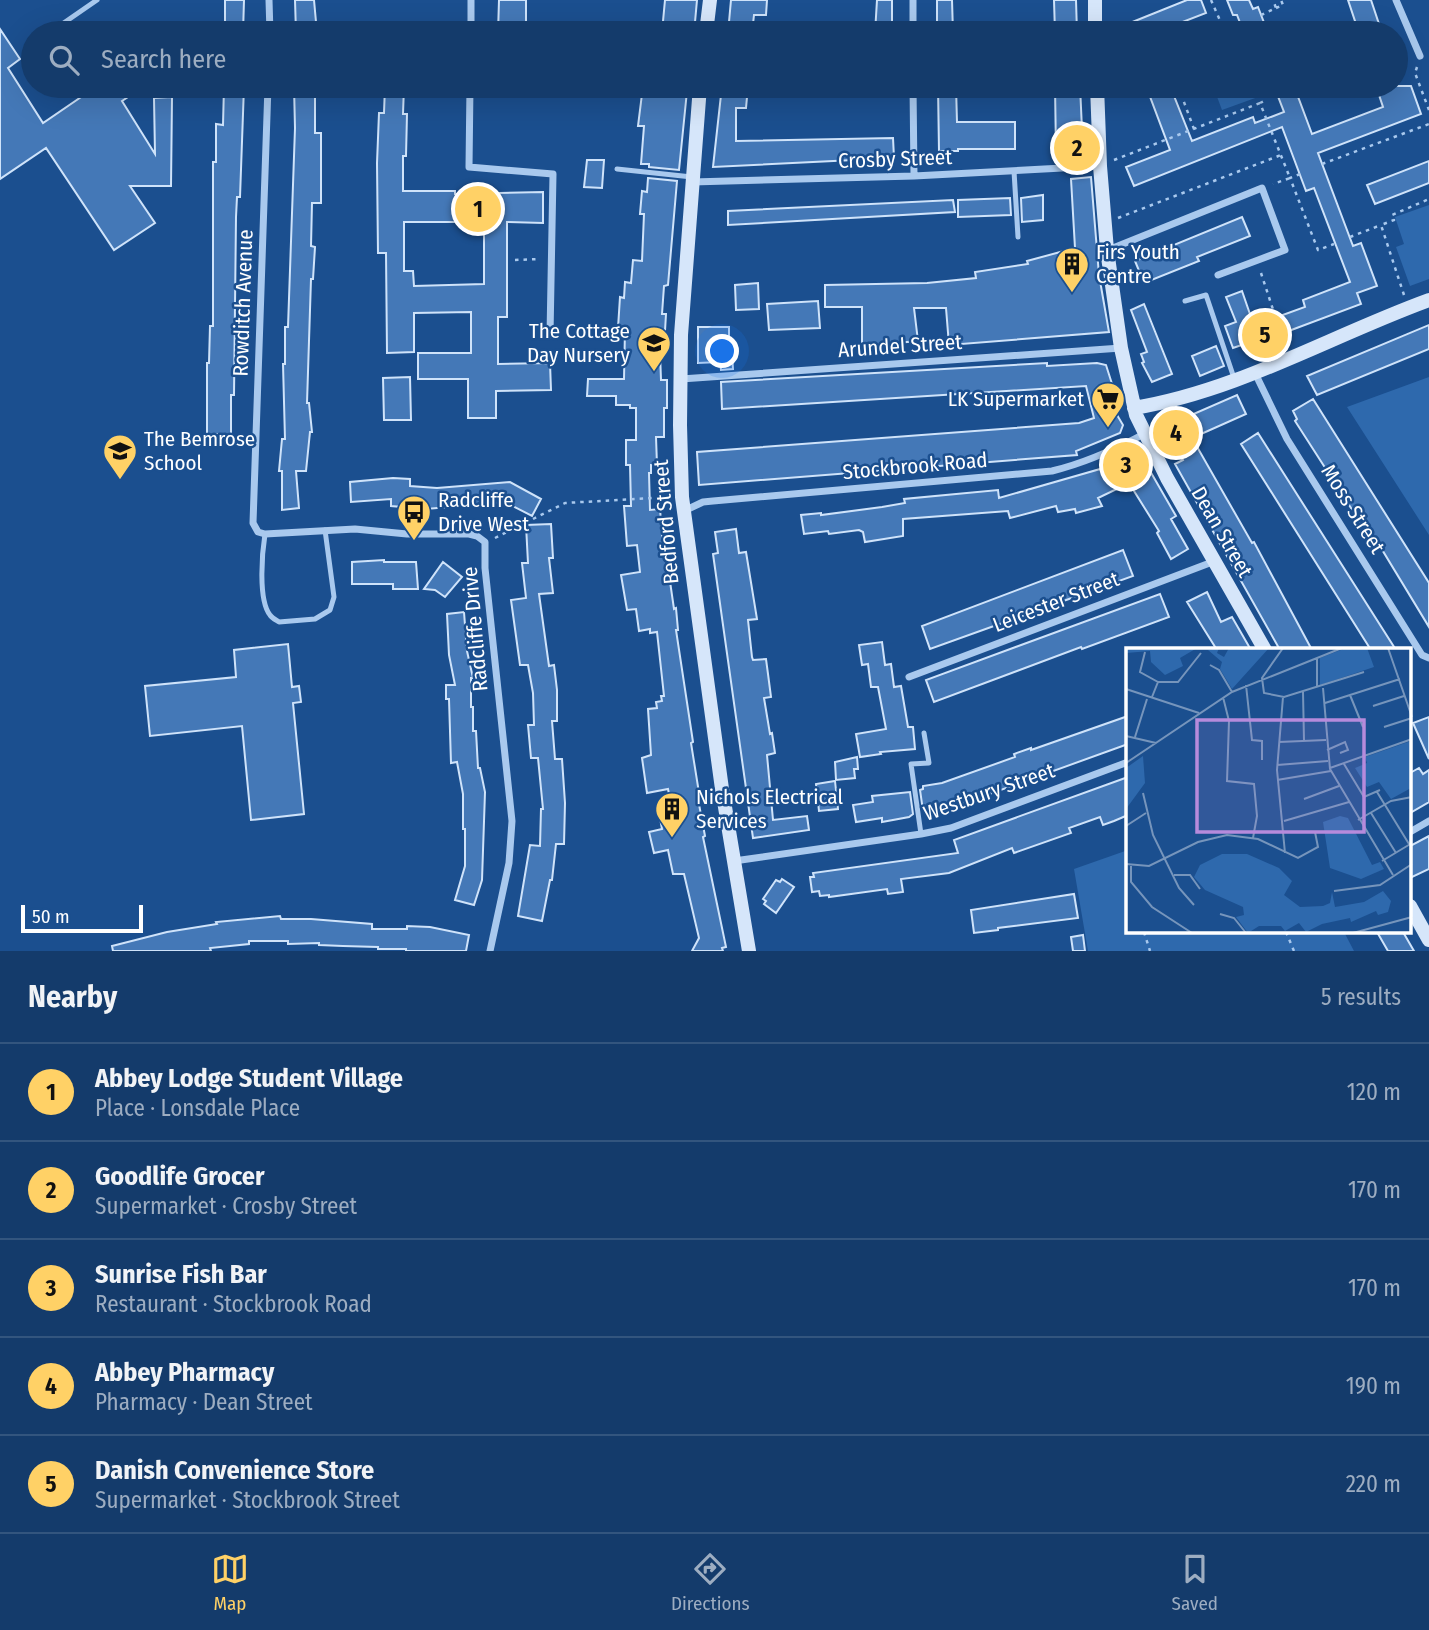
<!DOCTYPE html>
<html lang="en">
<head>
<meta charset="utf-8">
<style>
  body { margin:0; font-family:"Fira Sans Condensed",sans-serif; background:#1d4271; color:#f1f3f6 }
  .scale { position:absolute; left:21px; bottom:18px; width:122px; box-sizing:border-box; padding-left:7px; border:4px solid #fff; border-top:0; font-size:19px; line-height:24px; white-space:nowrap; color:#fff; -webkit-text-stroke:5px #1b4f8f; paint-order:stroke }
  .you { position:absolute; left:723px; top:352px; width:24px; height:24px; margin:-18px; border:5px solid #fff; border-radius:50%; background:#1a73e8; box-shadow:0 0 0 10px #1a73e833 }
  .badge { display:grid; place-items:center; width:46px; height:46px; border-radius:50%; background:#ffd166; color:#111; font-size:23px; font-weight:700 }
  .pin { position:absolute; translate:-50% -50%; border:4px solid #fff; box-shadow:0 2px 7px #0006 }
  .list { margin:0; padding:0; list-style:none }
  h2 { display:flex; justify-content:space-between; align-items:center; height:91px; margin:0; padding:0 28px; font-size:30px }
  h2 small { font-size:23px; font-weight:400; color:#9dadc1 }
  .list li { display:grid; grid-template-columns:46px 1fr auto; gap:21px; align-items:center; box-sizing:border-box; height:98px; padding:0 28px; border-top:2px solid #33557e }
  .list b { display:block; font-size:26px; white-space:nowrap }
  .list p { margin:0; font-size:23px; white-space:nowrap; color:#9dadc1 }
  .list em { font-size:23px; font-style:normal; color:#9dadc1 }
  .icon { flex:none; width:38px; height:38px; fill:none; stroke:currentColor; stroke-width:2; stroke-linecap:round; stroke-linejoin:round }
  .map { position:relative; flex:none; width:1429px; height:951px; overflow:hidden }
  .search { position:absolute; background:#143b6b; box-shadow:0 7px 28px #0002; left:21px; right:21px; top:21px; height:77px; display:flex; align-items:center; gap:18px; box-sizing:border-box; padding:0 24px; border-radius:38px; color:#9dadc1; font-size:26px }
  .sheet { height:581px; background:#143b6b }
  nav { display:flex; justify-content:space-around; align-items:center; box-sizing:border-box; height:98px; border-top:2px solid #33557e; background:#143b6b; font-size:19px; color:#9dadc1 }
  nav a { display:grid; justify-items:center; gap:4px }
  nav .on { color:#ffd166 }
  .map>svg:first-child { display:block }
</style>
</head>
<body>
<div class="map">
<svg width="1429" height="951" viewBox="0 0 1429 951">
  <rect width="100%" height="100%" fill="#1b4f8f"/>
  <path fill="#2e69ad" d="M1213,86H1254L1258,97L1222,110Z
    M1429,205V279L1410,286L1396,247L1404,244L1395,217Z
    M1429,377V535L1347,407Z
    M1128,850V932H1344L1354,951H1088L1074,869Z"/>
  <path fill="#4478b7" stroke="#cfe3fa" stroke-width="2" fill-rule="evenodd" d="M225,0H244L243,33H225Z
    M295,0H314L317,33H296Z
    M499,0H526V33H498Z
    M665,0H697L694,33L662,32Z
    M731,0H767L766,15H754L752,33H728Z
    M877,0H892V33H875Z
    M937,0H952L953,33H937Z
    M1054,0H1076L1077,33H1055Z
    M1187,0H1201L1206,13L1154,33H1105Z
    M1227,0H1249L1253,9L1258,7L1268,33H1244L1237,15H1233Z
    M1348,0H1371L1382,33H1359Z
    M0,29L20,59L8,68L43,123L84,95L82,92L93,86H145L122,101L155,154L154,98L172,97L171,186H130L155,223L114,250L46,148L0,179Z
    M224,86H244L240,197H237L236,217L234,395H231V434H207V363H209L210,326H213V162H216V124L223,125Z
    M294,86H315V133H321V203H312L311,246L315,247L313,279H311L307,403H309L312,432H310L306,471H296L299,508L282,510V471H279L282,439H285L283,364H285V327H288L295,128Z
    M385,86H404L403,114H407L406,156H403V191H455V194L543,192V223L507,222V317H498V364L550,363L551,390L496,391V418H468V379H418V353H471V312L414,313V352L387,353L386,253H378L377,163L379,113H384ZM404,222H484V284L414,286L413,271H404Z
    M643,86L687,91L679,170L649,167V164H641L644,126H638Z
    M722,86H748L746,108H736V141L893,138L894,158L713,167Z
    M938,86H956L957,122H1015V149H958V151H939Z
    M1055,86H1080L1083,151L1056,152Z
    M1146,86H1170L1192,141L1253,117L1255,123L1284,112L1274,86H1294L1312,134L1383,107L1376,86H1411L1421,114L1318,153L1353,246L1361,243L1377,286L1357,293L1361,304L1286,332V330L1233,348L1225,326L1236,322L1226,297L1242,291L1251,317L1266,312L1269,320L1305,307L1303,300L1350,282L1314,188L1306,191L1282,127L1134,186L1126,167L1170,150Z
    M587,160H604L602,188L584,187Z
    M1429,161V183L1375,204L1367,185Z
    M1091,177L1099,275L1109,332L949,345L946,308H914L918,341L862,346V307H825V285L927,283L976,278L975,272L1028,264L1027,261L1075,248L1071,179Z
    M648,178L677,181L668,285L664,286L662,314H666L665,331L661,330L660,353L661,380H667V408H664V437H656L657,465H651V473H649L650,510L660,509L663,547H665L674,609L676,608L678,630H676L693,742L691,743L700,799H698L705,836L703,837L726,947L722,948L723,951H692L699,938L684,874H673L668,850L654,853L649,832L662,829L660,818L673,815L668,789L647,793L642,758L651,755L648,709L657,708L656,702L662,701L661,696H664L657,632L650,633V629L639,631L636,609L627,610L621,575L640,572L637,545L627,546L624,506H631L630,465H626V440H636V408H630V405H616V396H587L588,379H624L625,329L618,328L620,297L624,298L625,282L631,283L633,260L642,261L644,214H640L642,191L647,192Z
    M1043,195V220L1022,222L1021,198Z
    M1010,198L1011,215L958,217V200Z
    M953,200L955,212L728,225V211Z
    M1242,217L1250,236L1197,257L1199,261L1144,283L1135,261Z
    M758,283L759,309L736,310L735,285Z
    M818,301L820,328L769,330L767,304Z
    M1144,304L1172,374L1152,382L1142,363L1144,362L1141,354L1147,352L1131,310Z
    M1429,325V349L1317,395L1307,376Z
    M698,327H729V353H732L733,369L721,370L720,362L698,363Z
    M1216,346L1224,366L1200,376L1192,356Z
    M1047,363V366L1097,363L1106,365L1113,387L1104,393L1123,425L1120,433L1076,451L1077,455L699,485L697,452L1079,423L1094,418L1086,386L722,409L721,382Z
    M410,377L411,420H384L383,378Z
    M1237,395L1246,414L1192,438L1252,543L1254,542L1312,650H1280L1175,464L1183,460L1166,426Z
    M1313,399L1429,583V627L1381,548L1378,550L1295,421L1297,419L1293,411Z
    M1258,433L1396,650H1371L1241,444Z
    M1142,457L1176,516L1171,519L1188,549L1171,559L1157,533L1159,531L1129,483L1098,498L1102,506L1076,513L1075,509L1058,512L1056,506L1010,518L1008,511L903,519V536L865,542L863,532L859,530L829,534L828,531L804,534L801,515L821,513V515L882,507L905,503L904,499L998,490L999,498Z
    M393,478L410,479V486L437,488L510,482L541,499L532,516L505,502L426,509L391,506V499L351,502L350,482Z
    M551,524L553,558H549L553,593L539,594L549,666L554,665L557,690V721H552L555,759H562L565,803L564,844H556L552,880H550L542,921L518,916L530,845L540,846L541,809H543L538,758H531L528,725H534L533,693L528,665H520L511,600L526,598L522,563H528L526,525Z
    M736,529L739,553L746,552L757,619L748,620L752,657L753,660L766,659L768,674L771,697L764,698L770,734L772,733L775,753L767,755L773,820L807,816L809,830L753,838L713,554L718,553L715,532Z
    M1123,550L1133,576L930,649L922,626Z
    M384,560V562H416L418,589H393V584H352V562Z
    M443,562L462,577L445,597L435,590L424,589Z
    M1207,592L1221,622L1232,617L1251,650H1217L1187,602Z
    M1160,594L1169,617L1082,649L1081,647L934,702L926,680Z
    M464,612L467,651L473,678H471V707H473V731H476L478,768H480L485,792L482,880L474,905L455,900L465,866V829H463V794L457,762L451,763L449,699H446V685H455L449,655L447,614Z
    M882,642L885,665L891,664L894,687L901,686L908,727H913L915,749L880,752L881,754L860,757L856,734L886,729L878,687H871L868,664L862,665L859,645Z
    M288,644L292,687L299,686L301,702L293,703L304,814L251,820L242,726L150,736L145,686L236,677L234,650Z
    M1128,716V744L948,809L923,811L920,790L923,789V786L942,783L1015,757L1014,754L1031,748V750Z
    M1429,717V759L1413,723Z
    M857,757L858,769H854L855,778L836,780L835,762Z
    M1419,768L1423,774L1429,770V802L1410,813V773Z
    M1128,777V815L1114,821L1103,825L1100,817L1069,828L1071,833L1014,853L1012,848L949,873L901,879L903,892L888,894L887,889L829,897V895L820,896L819,891L812,892L810,877H814L813,873L958,853L954,840Z
    M835,781L838,809L819,811L816,784Z
    M910,792L913,814L909,817L882,822V818L856,822L853,805L873,802L872,796Z
    M1429,836V869L1410,878V846Z
    M782,879L794,887L776,913L764,904L766,901L763,899L776,880L780,882Z
    M1074,894L1078,918L998,928V930L974,933L971,910Z
    M280,916L281,919H311L372,924V929H407V926L430,927L469,935L466,951H406V949H378V947L343,946L319,945V943L288,944V941H249V944L210,948L211,951H113L112,946L167,932L217,924L216,922Z
    M1377,932H1403L1414,951H1388Z
    M1083,935L1085,951H1073L1071,937Z"/>
  <g fill="none" stroke-linecap="round" stroke-linejoin="round">
    <path stroke="#a9c9ee" stroke-width="2.5" stroke-dasharray="3.5 5" stroke-linecap="butt" d="M1211,0L1222,25
      M1276,8L1283,5L1281,0
      M1261,15L1276,8L1273,0
      M1223,29L1240,23
      M1200,33L1222,25L1225,33
      M1417,67L1415,73L1429,110
      M1178,86L1194,129
      M1259,86L1264,101L1260,103L1290,178L1273,184
      M1114,160L1260,103
      M1322,164L1429,124
      M1300,174L1290,178L1318,250L1334,244
      M1118,218L1281,155
      M1350,237L1381,225
      M515,260L540,259
      M1261,273L1285,346
      M1404,295L1381,225L1394,220L1392,215L1429,199
      M495,538L565,503L669,497
      M1144,932L1150,951
      M1286,932L1294,951"/>
    <path stroke="#a9c9ee" stroke-width="5" d="M55,29L97,0
      M617,169L692,177
      M1014,171L1018,237
      M1185,301L1206,295L1234,378
      M265,534C262,553 258,600 270,615C272,618 276,620 279,622L315,619L330,610L334,597L325,530
      M921,834L911,764L929,763L924,733"/>
    <path stroke="#a9c9ee" stroke-width="7" d="M269,0L270,33
      M913,0V33
      M1396,0L1420,56
      M471,33V0
      M268,86L253,523L258,532L265,534L355,529L407,534H469L477,536L485,542V568L512,821L509,863L490,951
      M470,86L469,167L553,174L550,335
      M913,86L914,176
      M692,182L914,176L1100,166
      M1108,250L1262,188L1285,250L1218,275
      M1255,373L1287,439L1422,655L1429,658
      M681,379L1121,348
      M684,511L703,502L713,501L1052,471C1085,463 1114,450 1144,434
      M909,677L1215,561
      M1410,832L1429,821
      M734,861L921,834L951,828L1128,762"/>
    <path stroke="#d6e6fa" stroke-width="14" d="M1095,0V33
      M706,33L710,0
      M700,86L681,335L680,425L682,497L722,789L749,951
      M1097,86L1100,166L1107,250L1121,348L1136,415L1167,478L1265,650
      M1134,408C1238,391 1330,336 1429,300
      M1410,906L1429,940"/>
  </g>
  <defs>
    <g id="building-pin" transform="scale(1.75)"><path d="M0 17L-7.5 6A9.5 9.5 0 1 1 7.5 6Z" fill="#ffd166" stroke="#1b4f8f"/><path d="M-4-6H4V6H1V3H-1V6H-4ZM-2.5-4.3h1.7v1.8h-1.7ZM.8-4.3h1.7v1.8H.8ZM-2.5-1h1.7V.8h-1.7ZM.8-1h1.7V.8H.8Z" fill="#111"/></g>
    <g id="school-pin" transform="scale(1.75)"><path d="M0 17L-7.5 6A9.5 9.5 0 1 1 7.5 6Z" fill="#ffd166" stroke="#1b4f8f"/><path d="M0-5L7-2L0 1L-7-2ZM-4 1L0 2.5L4 1V4Q0 6-4 4Z" fill="#111"/></g>
    <g id="supermarket-pin" transform="scale(1.75)"><path d="M0 17L-7.5 6A9.5 9.5 0 1 1 7.5 6Z" fill="#ffd166" stroke="#1b4f8f"/><path d="M-6-5.5h2.5l.6 2H6L4.5 2H-2.5L-4.4-4H-6ZM-1.5 3.2a1.3 1.3 0 1 0 .1 0ZM3 3.2a1.3 1.3 0 1 0 .1 0Z" fill="#111"/></g>
    <g id="bus-pin" transform="scale(1.75)"><path d="M0 17L-7.5 6A9.5 9.5 0 1 1 7.5 6Z" fill="#ffd166" stroke="#1b4f8f"/><path d="M-5-6H5V4H4V6H2V4H-2V6H-4V4H-5ZM-3.5-4V0h7V-4ZM-3.5 1.2v1.5H-2V1.2ZM2 1.2v1.5H3.5V1.2Z" fill="#111"/></g>
  </defs>
  <g fill-rule="evenodd">
    <use href="#building-pin" x="1072" y="264"/>
    <use href="#school-pin" x="654" y="343"/>
    <use href="#supermarket-pin" x="1108" y="399"/>
    <use href="#school-pin" x="120" y="451"/>
    <use href="#bus-pin" x="414" y="512"/>
    <use href="#building-pin" x="672" y="809"/>
  </g>
  <g text-anchor="middle" dominant-baseline="central" stroke-width="5" stroke-linejoin="round" paint-order="stroke">
    <g font-size="21" fill="#fff" stroke="#1b4f8f">
      <text transform="translate(895 159) rotate(-2)">Crosby Street</text>
      <text transform="translate(243 303) rotate(-88)">Rowditch Avenue</text>
      <text transform="translate(900 346) rotate(-4)">Arundel Street</text>
      <text transform="translate(915 466) rotate(-5)">Stockbrook Road</text>
      <text transform="translate(1353 509) rotate(58)">Moss Street</text>
      <text transform="translate(666 522) rotate(-95)">Bedford Street</text>
      <text transform="translate(1222 532) rotate(60)">Dean Street</text>
      <text transform="translate(1056 602) rotate(-21)">Leicester Street</text>
      <text transform="translate(475 629) rotate(-95)">Radcliffe Drive</text>
      <text transform="translate(989 792) rotate(-19)">Westbury Street</text>
    </g>
    <g font-size="21" fill="#fff" stroke="#1b4f8f" text-anchor="start">
      <text x="1096" y="252">Firs Youth<tspan x="1096" dy="24">Centre</tspan></text>
      <text x="630" y="331" text-anchor="end">The Cottage<tspan x="630" dy="24">Day Nursery</tspan></text>
      <text x="1084" y="399" text-anchor="end">LK Supermarket</text>
      <text x="144" y="439">The Bemrose<tspan x="144" dy="24">School</tspan></text>
      <text x="438" y="500">Radcliffe<tspan x="438" dy="24">Drive West</tspan></text>
      <text x="696" y="797">Nichols Electrical<tspan x="696" dy="24">Services</tspan></text>
    </g>
  </g>
  <g transform="translate(1126 648)">
    <rect width="285" height="285" fill="#1b4f8f"/>
    <path d="M1,0H71L54,10L57,18L39,27L25,14L24,3L0,5ZM93,0L91,5L98,9L103,0H143L106,41L94,21L96,14L82,2ZM220,0H241L248,19L194,37V10ZM285,93V140L265,151L253,134L241,139L229,120L241,115L239,109ZM17,108L19,135L0,161V120ZM214,168L222,170L246,217L254,214L258,221L235,231L204,220L197,174ZM96,206H121L153,220L166,233L158,247L174,259L197,258L204,255L206,244L209,259L238,254L257,243L265,253L262,264L252,267L250,263L225,274L224,270L196,276L180,284L173,275L159,283L155,278H133L122,285L110,269L118,267L117,259L79,242L68,229L74,217Z" fill="#2e69ad"/>
    <path fill="none" stroke="#7695bc" stroke-width="2" d="M157,0L136,30L138,45L158,49L238,24M262,0L286,69M19,4L14,24L32,34M191,10V40M84,17L93,22L106,44M120,37L126,92L136,93V112M197,40L204,121L267,227M0,41L73,65M177,44L178,93M224,47L237,79M26,49L32,34H52L75,5M97,49L103,73L101,133L128,136L131,168L127,190M157,49L151,122L159,205M199,55L274,31M247,58L278,48M258,79L286,70M0,88L30,95M9,89L21,51M153,94L200,92M201,102L219,94L222,102L214,105M0,115L106,44L216,0M218,116L238,149L254,142M151,117L202,113M204,120L286,91M151,132L205,123M251,144L283,196M17,145L27,187L53,240L68,257M178,151L213,138M245,165L270,205M232,172L265,153L286,149M158,173L223,154M0,178L20,165M256,213L286,195M0,216L23,218L72,194L101,187L132,191L172,210L192,199L189,184M5,218V234L26,259L66,285M48,227H64L74,241M208,243L254,237L286,216M94,266L108,270L120,285M227,285L286,269"/>
    <path fill="#b68bdc" fill-opacity="0.15" stroke="#b68bdc" stroke-width="3.5" d="M71,72H238V184H71Z"/>
    <rect width="285" height="285" fill="none" stroke="#fff" stroke-width="3.5"/>
  </g>
</svg>
<div class="scale">50 m</div>
<div class="you"></div>
<div class="pin badge" style="left:478px;top:209px">1</div>
<div class="pin badge" style="left:1077px;top:148px">2</div>
<div class="pin badge" style="left:1126px;top:465px">3</div>
<div class="pin badge" style="left:1176px;top:433px">4</div>
<div class="pin badge" style="left:1265px;top:335px">5</div>
<div class="search"><svg class="icon" aria-label="search" viewBox="0 0 24 24"><circle cx="10" cy="10" r="6"/><path d="M15 15l6 6"/></svg>Search here</div>
</div>
<section class="sheet">
<h2>Nearby<small>5 results</small></h2>
<ul class="list">
<li><span class="badge">1</span><div><b>Abbey Lodge Student Village</b><p>Place · Lonsdale Place</p></div><em>120 m</em></li>
<li><span class="badge">2</span><div><b>Goodlife Grocer</b><p>Supermarket · Crosby Street</p></div><em>170 m</em></li>
<li><span class="badge">3</span><div><b>Sunrise Fish Bar</b><p>Restaurant · Stockbrook Road</p></div><em>170 m</em></li>
<li><span class="badge">4</span><div><b>Abbey Pharmacy</b><p>Pharmacy · Dean Street</p></div><em>190 m</em></li>
<li><span class="badge">5</span><div><b>Danish Convenience Store</b><p>Supermarket · Stockbrook Street</p></div><em>220 m</em></li>
</ul>
</section>
<nav>
<a class="on"><svg class="icon" aria-label="map" viewBox="0 0 24 24"><path d="M3 6l6-2 6 2 6-2v14l-6 2-6-2-6 2zM9 4v14M15 6v14"/></svg>Map</a>
<a><svg class="icon" aria-label="directions" viewBox="0 0 24 24"><path d="M12 3l9 9-9 9-9-9zM9 14v-3h6M13 9l2 2-2 2"/></svg>Directions</a>
<a><svg class="icon" aria-label="saved" viewBox="0 0 24 24"><path d="M7 4h10v16l-5-4-5 4z"/></svg>Saved</a>
</nav>
</body>
</html>
